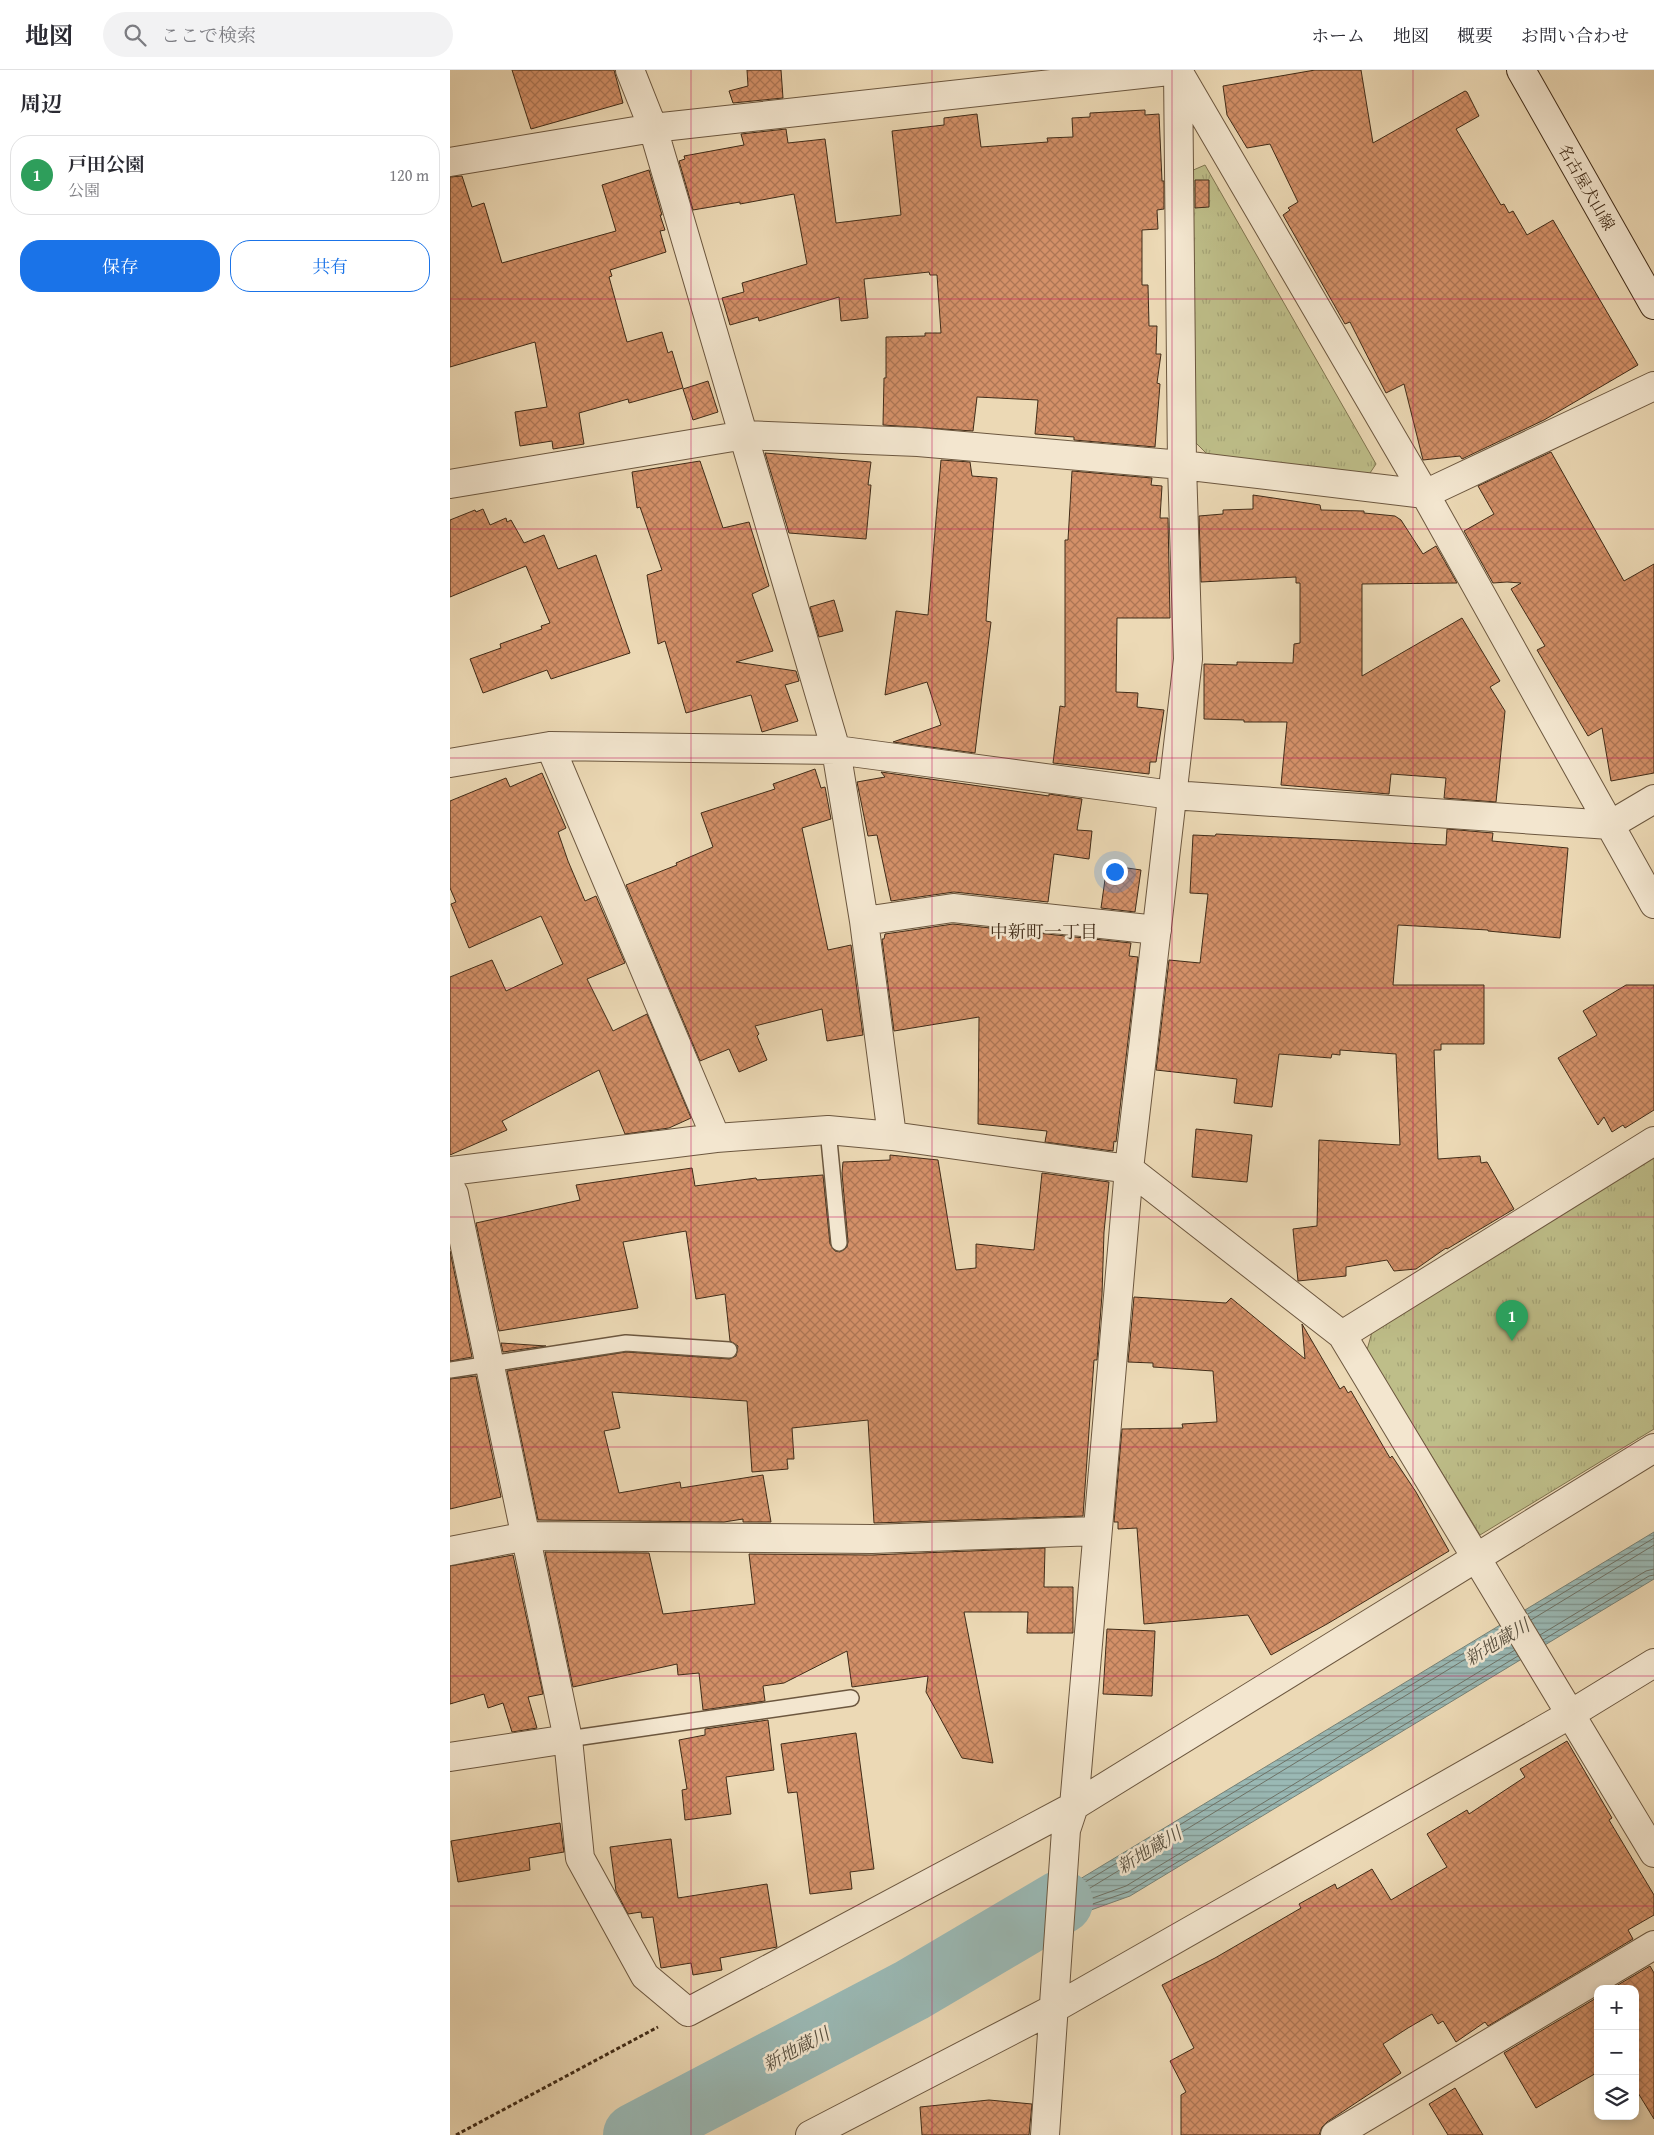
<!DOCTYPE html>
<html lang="ja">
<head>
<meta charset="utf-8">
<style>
  body { margin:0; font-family:"Gentium Book Plus","Noto Serif JP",serif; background:#f2f2f3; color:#2b2b33 }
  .controls { position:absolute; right:15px; bottom:15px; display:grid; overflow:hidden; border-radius:10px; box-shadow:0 2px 8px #0003 }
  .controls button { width:45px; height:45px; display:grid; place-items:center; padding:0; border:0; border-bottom:1px solid #e1e1e2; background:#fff; color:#2b2b33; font:25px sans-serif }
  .you { position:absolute; left:664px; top:801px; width:18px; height:18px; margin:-12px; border:4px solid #fff; border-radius:50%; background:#1a73e8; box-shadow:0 0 0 8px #1a73e833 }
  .badge { display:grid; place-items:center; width:32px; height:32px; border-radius:50%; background:#1a73e8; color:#fff; font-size:16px; font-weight:700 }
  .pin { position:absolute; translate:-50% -41px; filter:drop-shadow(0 1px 2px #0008) }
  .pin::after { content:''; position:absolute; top:26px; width:18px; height:15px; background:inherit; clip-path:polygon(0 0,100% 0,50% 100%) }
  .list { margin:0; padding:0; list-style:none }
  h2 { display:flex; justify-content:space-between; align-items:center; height:65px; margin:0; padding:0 20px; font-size:21px }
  h2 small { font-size:16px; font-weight:400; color:#7c7c81 }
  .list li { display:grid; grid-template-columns:32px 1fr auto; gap:15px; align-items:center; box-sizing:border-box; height:80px; margin:0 10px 10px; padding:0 10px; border:1px solid #e1e1e2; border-radius:20px }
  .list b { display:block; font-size:19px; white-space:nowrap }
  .list p { margin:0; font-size:16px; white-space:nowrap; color:#7c7c81 }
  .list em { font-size:16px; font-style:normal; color:#7c7c81 }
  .actions { display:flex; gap:10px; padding:15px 20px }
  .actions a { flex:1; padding:11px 0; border:1px solid #1a73e8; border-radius:20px; text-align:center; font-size:18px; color:#1a73e8 }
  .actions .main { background:#1a73e8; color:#fff }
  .icon { flex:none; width:28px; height:28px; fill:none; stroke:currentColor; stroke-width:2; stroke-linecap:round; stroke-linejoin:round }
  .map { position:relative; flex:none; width:1204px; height:2065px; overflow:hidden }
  header { display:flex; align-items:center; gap:30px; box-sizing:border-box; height:70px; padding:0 25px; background:#fff; border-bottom:1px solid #e1e1e2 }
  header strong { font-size:24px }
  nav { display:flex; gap:28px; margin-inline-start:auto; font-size:18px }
  .search { width:350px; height:45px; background:#f2f2f3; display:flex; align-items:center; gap:12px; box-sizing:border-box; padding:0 18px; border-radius:28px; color:#7c7c81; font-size:19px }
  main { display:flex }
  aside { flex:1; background:#fff }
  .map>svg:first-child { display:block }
</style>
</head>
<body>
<header>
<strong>地図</strong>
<div class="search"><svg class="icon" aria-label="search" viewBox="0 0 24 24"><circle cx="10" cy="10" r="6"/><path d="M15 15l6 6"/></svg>ここで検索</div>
<nav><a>ホーム</a><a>地図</a><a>概要</a><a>お問い合わせ</a></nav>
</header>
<main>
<aside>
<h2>周辺<small></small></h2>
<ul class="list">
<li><span class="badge" style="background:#2e9e5b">1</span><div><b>戸田公園</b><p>公園</p></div><em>120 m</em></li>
</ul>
<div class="actions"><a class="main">保存</a><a>共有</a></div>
</aside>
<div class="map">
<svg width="1204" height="2065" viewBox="0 0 1204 2065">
  <defs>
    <pattern id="grass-tufts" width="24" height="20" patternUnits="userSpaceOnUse" patternTransform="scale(1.25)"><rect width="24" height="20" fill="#bebe89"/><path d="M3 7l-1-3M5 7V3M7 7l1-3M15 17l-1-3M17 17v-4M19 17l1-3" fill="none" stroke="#a4a376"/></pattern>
    <pattern id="water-rules" width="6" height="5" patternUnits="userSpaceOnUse" patternTransform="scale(1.25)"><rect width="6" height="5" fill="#9ab9b5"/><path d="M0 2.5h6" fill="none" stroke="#7f9792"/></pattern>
    <pattern id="building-cross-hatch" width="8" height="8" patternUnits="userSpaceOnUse" patternTransform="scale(1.25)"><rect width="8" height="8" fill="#d39068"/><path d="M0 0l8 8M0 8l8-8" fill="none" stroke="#ad7655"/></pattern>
  </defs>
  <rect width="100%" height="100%" fill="#ecd9b5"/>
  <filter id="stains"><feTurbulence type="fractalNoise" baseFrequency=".004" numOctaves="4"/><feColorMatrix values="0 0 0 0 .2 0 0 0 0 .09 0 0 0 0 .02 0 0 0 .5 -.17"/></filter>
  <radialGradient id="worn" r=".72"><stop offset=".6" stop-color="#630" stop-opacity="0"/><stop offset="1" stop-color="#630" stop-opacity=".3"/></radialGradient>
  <path fill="url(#grass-tufts)" stroke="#807550" d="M755,95L926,394L918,406L757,384L746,373L741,101Z
    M1204,1087V1359L1030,1465L917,1280L922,1262Z"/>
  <path fill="url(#water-rules)" stroke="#768176" d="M1204,1462V1509L680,1826L535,1878L630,1809Z"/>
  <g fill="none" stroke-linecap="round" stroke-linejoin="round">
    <path stroke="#6e7266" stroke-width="1" d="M1078,1544L1204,1468
      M1081,1550L1204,1475
      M1090,1565L1196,1501L1204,1499
      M1093,1570L1199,1506L1204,1505
      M627,1817L1052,1560
      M627,1826L1055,1565
      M626,1834L676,1816L1065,1580
      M625,1840L678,1822L1068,1586"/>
    <path stroke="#9ab9b5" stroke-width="64" d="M185,2065L462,1920L611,1832"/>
  </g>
  <path fill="url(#building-cross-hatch)" stroke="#412c18" d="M62,0H164L173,33L81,59Z
    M297,0H331L333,28L283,33L279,21L298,16Z
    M865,0H911L923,73L1015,21L1017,22L1029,46L1006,59L1051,135L1054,134L1059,143L1063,141L1077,165L1103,150L1188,295L1094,350L1012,389L1010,386L973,390L954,314L936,323L900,252L895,254L833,145L840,140L838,138L848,132L820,74L797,78L777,45L773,16Z
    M695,40V45L709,44L712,111H714V139L707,140L708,159L692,160V215H698L699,256H707L706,284H711L707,313L710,314L705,377L624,370V367L585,364L588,330L527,327L523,361L433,355L434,308H436V267L475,266V263H491L487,205H480L479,202L414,209L418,248L391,251L389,227L309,251L308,247L280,255L272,228L294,222L292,213L357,194L344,124L290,134V132L243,140L229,91L235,89L234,86L294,75L291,64L336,59L338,73L375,69L386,153L451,145L442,61L494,55V48L527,44L531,77L598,72L597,68L623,67L622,48L640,47V43Z
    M199,100L212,145H210L215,160L210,161L216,182L160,200L162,206L159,207L177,272L212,262L218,283L222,281L233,318L179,333L178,329L129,343L134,374L103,379L102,371L70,376L65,342L97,337L85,272L0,297V107L12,106L22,137L34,133L52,193L166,161L152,115Z
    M745,110H759V137L745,138Z
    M258,311L268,342L243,350L233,319Z
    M1101,382L1174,511L1204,494V703L1161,711L1152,658L1138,666L1087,580L1095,576L1061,519L1071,513L1057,512L1043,513L1014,461L1044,444L1028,416Z
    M315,383L421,392L418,415H421L416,469L339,463Z
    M491,390L520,392L522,406L547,408L536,551L541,552L525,683L443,672L491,655L477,612L435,625L446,541L478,545Z
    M250,391L273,458L299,452L319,516L302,524L323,581L286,592L346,601L349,611L335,615L348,651L312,662L301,625L236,643L215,571L208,574L197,505L212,500L190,437L187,438L182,402Z
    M622,401L702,408L701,415L712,416L710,448H718L720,548H667L666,622L688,623L687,637L714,640L706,692H700L699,704L603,693L610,636L615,637V470H618Z
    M803,425L870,435L871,440L914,441V443L945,446L951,450L973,484L986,476L1007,513L912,514V606L1012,548L1050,611L1040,617L1055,641L1046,732L994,728L996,708L941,704L939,724L831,715L837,652H794V650L754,649V594L787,595V592L843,593L844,574L850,573V513H846V507L751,512L749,446L773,444V440L803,439Z
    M33,439L40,455L56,448L57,452L61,450L74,473L94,465L108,499L146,485L180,583L101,609L97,600L33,623L20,589L51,578L50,574L92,559L91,556L100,553L76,496L0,527V450L25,440L26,442Z
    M384,530L393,561L369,567L360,537Z
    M365,699L371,718L375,717L381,749L352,758L378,880L401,875L413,965L377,971L372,939L305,956L309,964L307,966L317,990L289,1002L279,979L250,991L176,815L227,795L226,793L263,777L251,743L325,719L323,714Z
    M431,702L599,726V724L632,729L627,760L642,761L639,789L604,784L598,832L504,822L441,831L427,765L418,766L407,712L435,707Z
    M92,703L116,758L108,762L118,791L135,831L146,826L175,893L137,909L163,961L197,944L241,1048L219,1058L175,1064L149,1000L52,1051L57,1060L0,1085V907L42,890L56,921L113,894L91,846L19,878L1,834L6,832L0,818V731L56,708L60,717Z
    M997,759L1043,763L1042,771L1118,778L1110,868L1038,861V860L948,855L943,915H1034V974H991V980H984L988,1089L1030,1086L1031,1093L1037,1092L1064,1139L997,1179L996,1178L966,1199L944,1201L937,1190L896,1197V1206L848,1211L843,1159L867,1156L869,1070L950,1075L946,984L890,980V985L882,984L881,988L829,984L822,1037L784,1033L787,1009L706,1000L719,890L750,893L758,824L740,823L743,765L765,766L766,764L996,775Z
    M657,795L691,800L685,842L651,838Z
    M503,854L681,873L679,886L688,887L666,1072L664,1071L663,1081L595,1072L597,1061L528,1054L529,947L444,961L432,869H434L435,864Z
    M1176,915H1204V1040L1175,1058L1173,1055L1162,1062L1154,1047L1148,1055L1108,988L1147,965L1133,941Z
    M746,1059L802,1065L797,1112L742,1107Z
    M440,1085L488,1090L506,1200L526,1198V1174L584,1180L592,1103L659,1112L654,1162L652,1225L647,1290H644L633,1446L424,1453L418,1350L342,1358L344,1389H337L338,1399L302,1402L297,1331L162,1322L170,1358L154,1361L169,1423L230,1412L231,1418L313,1405L321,1452H293V1449L274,1452L88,1450L57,1301L176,1282L279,1289L286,1286L288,1276L280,1271L275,1224L246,1229L236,1161L173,1172L188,1238L49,1261L26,1153L130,1130L126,1115L242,1098L245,1116L306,1108L307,1110L373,1105L380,1174L385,1181L390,1182L397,1177L398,1172L392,1103L393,1092L440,1090Z
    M0,1181L22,1287L0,1291Z
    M684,1227L776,1233L781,1228L855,1289L852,1254L890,1319L894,1316L898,1323L901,1321L940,1388L942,1386L966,1422L999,1481L877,1554L821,1585L798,1545L694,1554L687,1458L668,1459V1452H664L672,1359L733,1358L732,1354L767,1352L763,1301L703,1297V1293L678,1292Z
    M51,1273L96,1276L53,1282Z
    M26,1306L51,1427L0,1439V1309Z
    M595,1478L594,1517H623V1563H577L578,1542H514L543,1693L512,1688L476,1622L478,1606L402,1617L397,1581L334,1613L313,1616L315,1631L253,1640L249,1603L228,1605L227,1594L123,1617L95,1482L199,1483L213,1544L305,1534L299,1484L422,1485Z
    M63,1485L93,1624L78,1627L87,1658L62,1662L53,1633L38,1638L34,1624L0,1634V1496Z
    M657,1559L705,1561L702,1626L653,1624Z
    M318,1650L324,1700L276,1707L281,1744L235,1750L232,1720L237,1719L229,1670L255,1665V1659Z
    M406,1663L424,1799L400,1802L402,1819L360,1824L347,1722L338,1723L331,1674Z
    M1117,1671L1162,1748L1159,1750L1204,1825V1845L1178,1860L1183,1869L1038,1956L1035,1952L1006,1972L993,1951L988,1954L982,1944L958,1958L933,1974L951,2003L877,2052L872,2057L869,2065H731V2025L736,2022L720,1991L744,1978L712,1915L765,1888L851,1838L849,1834L885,1814L887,1819L922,1799L941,1830L997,1797L977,1764L1017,1740L1019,1744L1075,1707L1070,1699Z
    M110,1753L114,1782L79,1788L80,1800L8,1812L1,1771Z
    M221,1769L228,1828L317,1814L327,1877L270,1888L272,1900L243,1905L241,1893L211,1898L203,1847L192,1848L191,1842L178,1844L166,1821L160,1777Z
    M1200,1896L1204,1903V2049L1185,2018V1919H1161Z
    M1148,1927V2002L1086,2038L1054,1983Z
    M1005,2018L1033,2065H998L979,2034Z
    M539,2030L582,2034L579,2065H472L470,2037Z"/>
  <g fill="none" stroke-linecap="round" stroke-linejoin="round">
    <g stroke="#6c573f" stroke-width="18">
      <path id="service" d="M378,1060L389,1173
        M0,1300L176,1273L279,1280
        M118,1669L401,1628"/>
    </g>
    <g stroke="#6c573f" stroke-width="30">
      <path id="minor" d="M180,0L203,58L386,680L414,851L442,1066
        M728,1L975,424L1204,834
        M0,92L203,58L728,0
        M0,414L295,365L468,372L732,395L975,424L1204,316
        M100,676L266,1068
        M0,693L100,676L386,680L722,725L1160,755L1204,729
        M414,851L503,838L707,860
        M0,1101L266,1068L378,1060L442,1066L679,1099L892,1265L1204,1783
        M0,1117L4,1124L118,1669L130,1788L195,1906L238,1942L624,1736L1204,1378
        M892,1265L1204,1071
        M0,1481L77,1466L422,1469L647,1461
        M0,1687L118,1669
        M360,2065L603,1939L1119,1645L1204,1593
        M595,2065L616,1760L624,1736L679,1099L738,589L732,395L728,0
        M885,2065L1204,1875"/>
    </g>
    <g stroke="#412c18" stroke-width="30">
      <path id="secondary" d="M1071,0L1204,235"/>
    </g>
    <path stroke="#412c18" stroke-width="3" stroke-dasharray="4 2.5" stroke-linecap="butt" d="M6,2065L208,1957"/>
    <use href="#service" stroke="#f3e6cf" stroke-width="15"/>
    <use href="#minor" stroke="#f3e6cf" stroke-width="28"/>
    <use href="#secondary" stroke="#f3e6cf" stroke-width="28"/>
  </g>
  <path fill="none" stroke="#c2185b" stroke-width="1" stroke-opacity="0.55" d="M241,0V2065M482,0V2065M722,0V2065M963,0V2065M0,229H1204M0,459H1204M0,688H1204M0,918H1204M0,1147H1204M0,1377H1204M0,1606H1204M0,1836H1204"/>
  <g text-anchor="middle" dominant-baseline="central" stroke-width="5" stroke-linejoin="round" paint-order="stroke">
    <g font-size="16" fill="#412c18" stroke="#f3e6cf">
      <text transform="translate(1137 117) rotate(60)">名古屋犬山線</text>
    </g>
    <g font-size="18" fill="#412c18" stroke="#f3e6cf">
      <text x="594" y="861">中新町一丁目</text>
    </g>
    <g font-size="18" font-style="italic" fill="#574f3f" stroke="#f3e6cf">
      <text transform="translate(1047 1572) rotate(-31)">新地蔵川</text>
      <text transform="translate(699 1780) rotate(-31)">新地蔵川</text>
      <text transform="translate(346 1979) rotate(-28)">新地蔵川</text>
    </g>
  </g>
  <rect width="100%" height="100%" filter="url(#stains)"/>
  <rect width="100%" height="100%" fill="url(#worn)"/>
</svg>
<div class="controls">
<button>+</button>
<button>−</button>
<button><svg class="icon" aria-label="layers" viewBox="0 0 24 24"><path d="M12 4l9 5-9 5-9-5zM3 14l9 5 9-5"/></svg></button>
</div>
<div class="you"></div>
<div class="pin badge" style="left:1062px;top:1271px;background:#2e9e5b">1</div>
</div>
</main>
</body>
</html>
